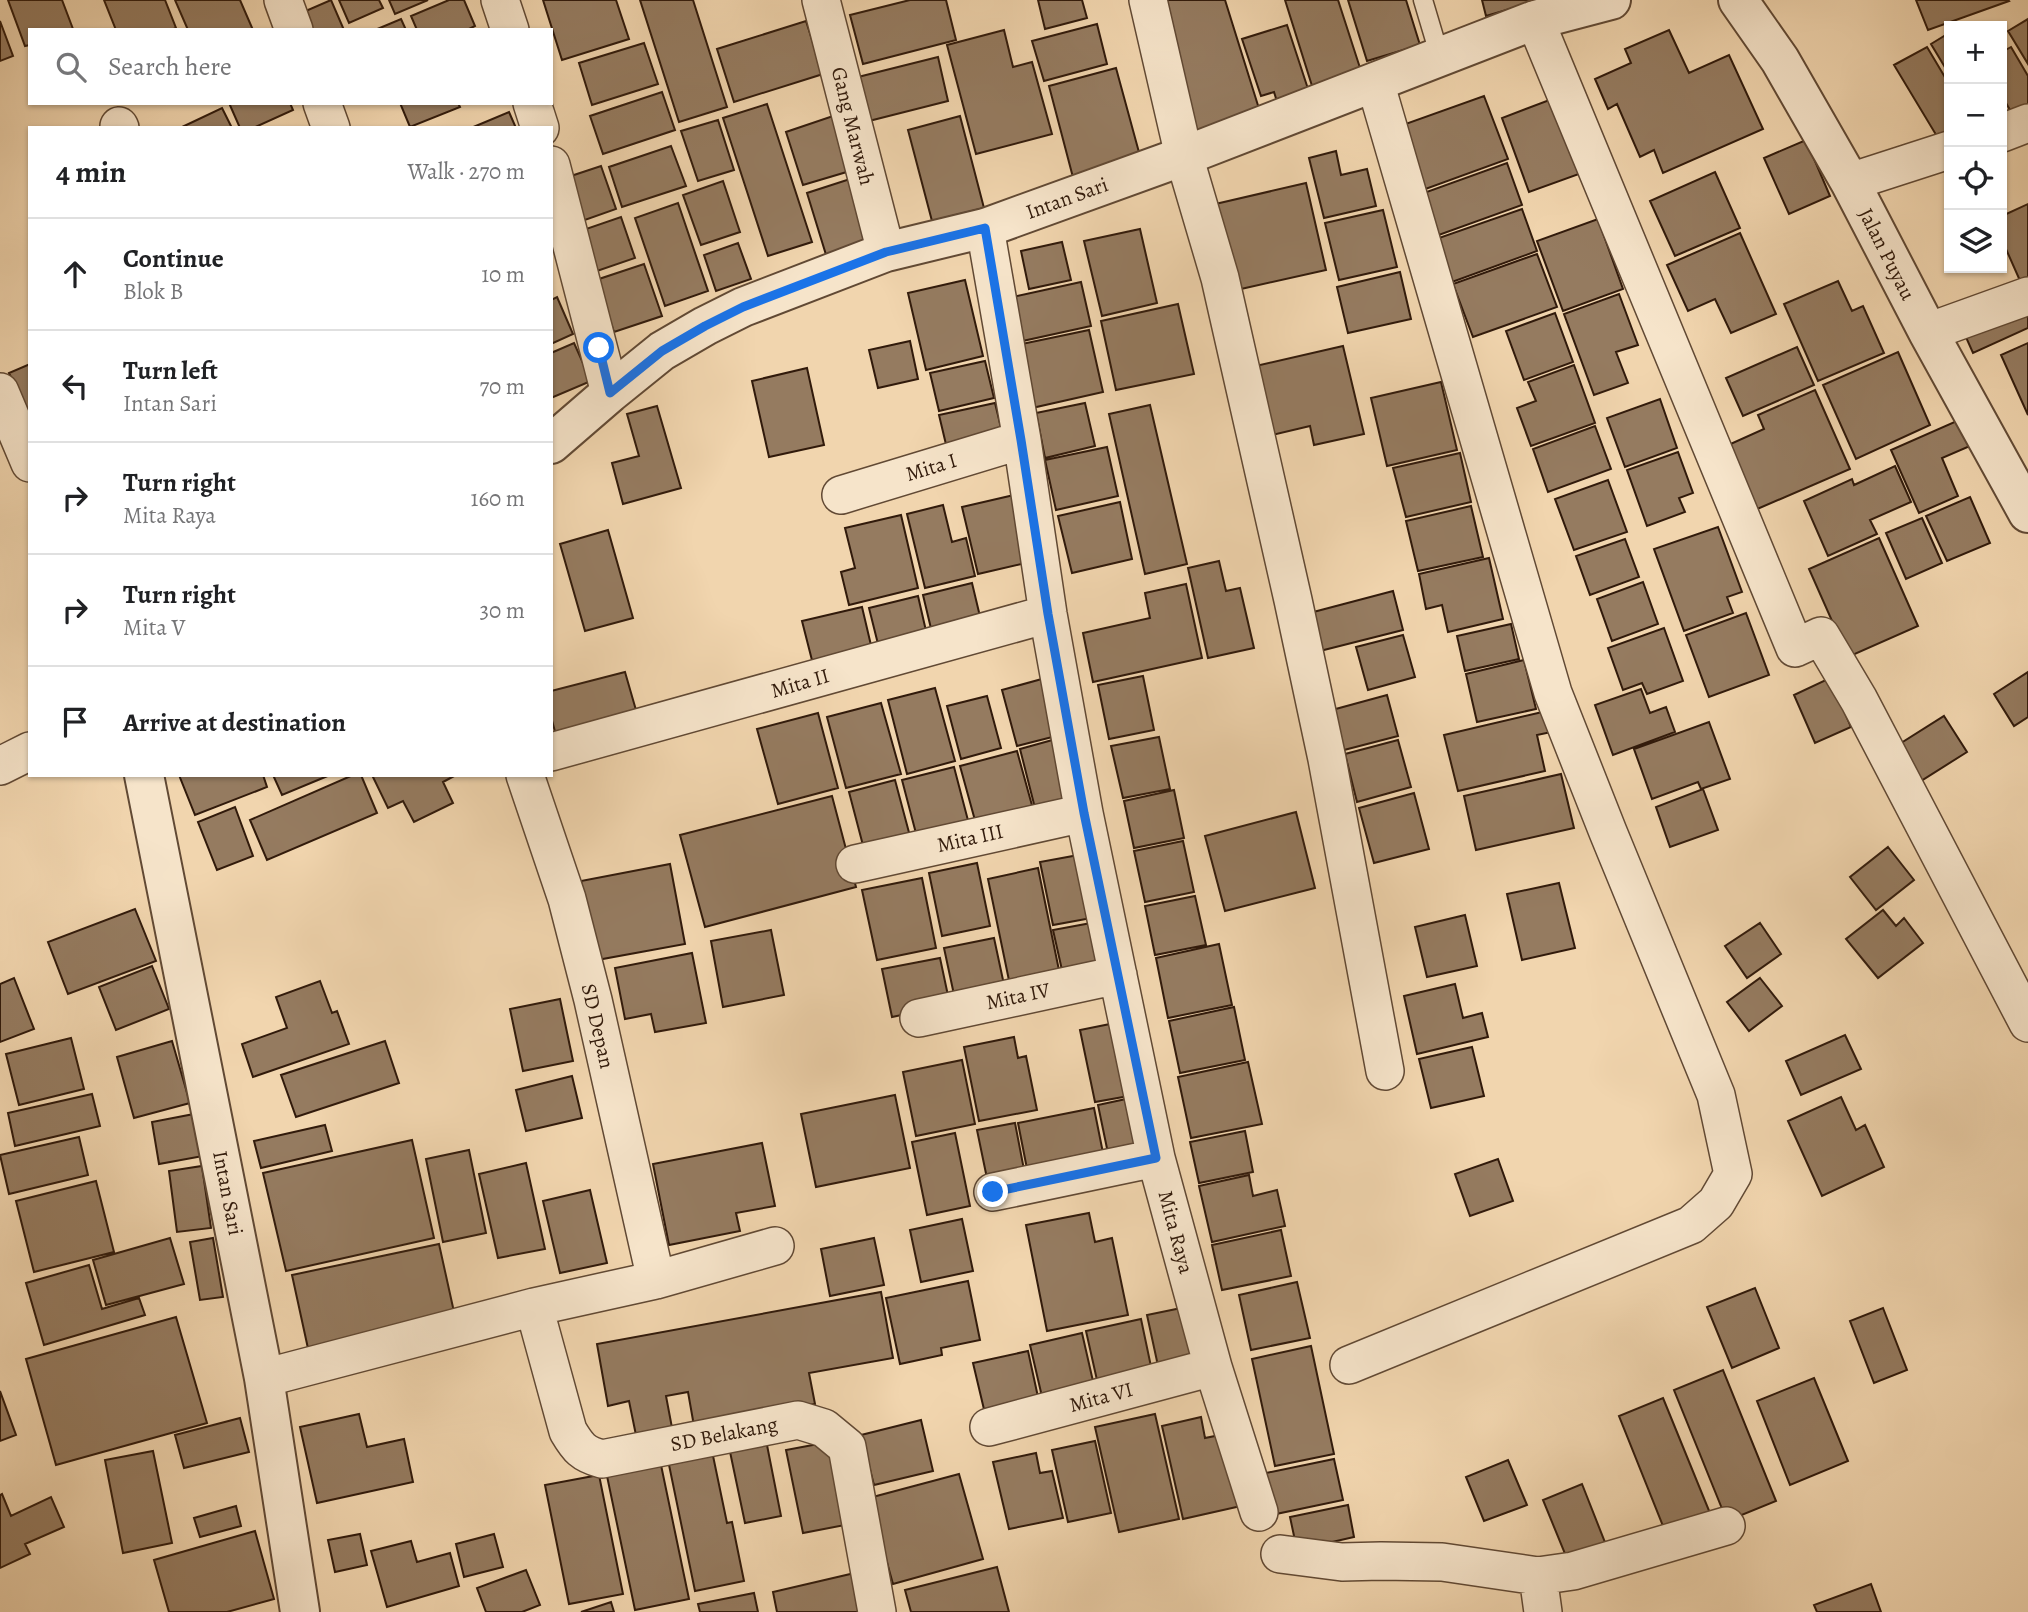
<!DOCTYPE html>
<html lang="en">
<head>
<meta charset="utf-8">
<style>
  body { margin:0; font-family:Alegreya,serif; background:#f2f2f2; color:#202124 }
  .controls { position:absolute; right:21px; top:21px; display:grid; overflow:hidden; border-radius:0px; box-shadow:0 2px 5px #0004 }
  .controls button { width:63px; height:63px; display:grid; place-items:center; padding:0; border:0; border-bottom:2px solid #e0e0e0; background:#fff; color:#202124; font:35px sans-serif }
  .stop { position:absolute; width:21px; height:21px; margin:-16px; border:5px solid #1a73e8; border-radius:50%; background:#fff }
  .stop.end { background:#1a73e8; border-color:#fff; box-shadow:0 2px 7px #0008 }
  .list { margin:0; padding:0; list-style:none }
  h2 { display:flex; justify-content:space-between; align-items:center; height:91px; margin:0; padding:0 28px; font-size:30px }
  h2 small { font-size:23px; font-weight:400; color:#757577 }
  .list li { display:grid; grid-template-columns:46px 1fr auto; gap:21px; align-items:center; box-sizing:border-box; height:112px; padding:0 28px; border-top:2px solid #e0e0e0 }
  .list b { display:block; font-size:26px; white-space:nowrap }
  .list p { margin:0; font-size:23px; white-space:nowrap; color:#757577 }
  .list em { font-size:23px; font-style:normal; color:#757577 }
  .icon { flex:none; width:38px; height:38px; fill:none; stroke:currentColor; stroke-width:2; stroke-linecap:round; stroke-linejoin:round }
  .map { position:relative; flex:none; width:2028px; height:1612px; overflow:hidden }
  .search { position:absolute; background:#fff; box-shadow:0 2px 5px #0004; left:28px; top:28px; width:525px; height:77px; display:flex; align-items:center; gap:18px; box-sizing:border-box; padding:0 24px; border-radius:0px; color:#757577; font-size:26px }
  .panel { position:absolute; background:#fff; box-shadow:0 2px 5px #0004; left:28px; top:126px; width:525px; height:651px; border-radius:0px }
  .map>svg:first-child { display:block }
</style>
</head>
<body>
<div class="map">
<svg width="2028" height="1612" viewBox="0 0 2028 1612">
  <rect width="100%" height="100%" fill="#f1d5ae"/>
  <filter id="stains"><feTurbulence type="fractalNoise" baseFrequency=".00286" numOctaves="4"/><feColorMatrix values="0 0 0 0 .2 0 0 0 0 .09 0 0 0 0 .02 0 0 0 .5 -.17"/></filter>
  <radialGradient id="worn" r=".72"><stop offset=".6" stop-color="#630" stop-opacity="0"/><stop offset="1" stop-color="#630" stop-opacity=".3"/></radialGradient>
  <path fill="#957b60" stroke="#311a0b" stroke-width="2" d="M8,0H62L73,29L30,30V45L25,46Z
    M104,0H165L176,28L171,30H116Z
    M175,0H240L253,30H188Z
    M331,0L344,30H308L301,13Z
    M339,0H379L383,8L349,23Z
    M389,0H428L395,14Z
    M449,0H464L475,26L467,30H417L411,16Z
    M543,0H616L629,39L562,60Z
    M640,0H693L727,107L679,122Z
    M910,0H946L956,40L863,64L850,15Z
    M1038,0H1082L1087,18L1045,29Z
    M1155,0H1225L1261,115L1198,135Z
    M1285,0H1338L1362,74L1313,89Z
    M1348,0H1406L1420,45L1367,61Z
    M1482,0H1529L1530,3L1486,16Z
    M1916,0H2008L2009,1L1928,30Z
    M401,19L406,30H375Z
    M2028,19V64L2008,31Z
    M0,21L13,56L0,61Z
    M806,21L823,74L734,102L717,49Z
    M1097,24L1107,64L1044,81L1032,41Z
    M1287,25L1311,98L1279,108L1274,92L1261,96L1242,39Z
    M1004,30L1013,67L1032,62L1052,134L976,154L947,45Z
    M1669,30L1689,73L1729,55L1763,129L1663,173L1654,150L1640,157L1617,104L1608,109L1595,79L1631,63L1625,49Z
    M1949,33V74L1931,44Z
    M644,43L658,84L592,105L579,63Z
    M1927,47L1949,84V145L1944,148L1894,65Z
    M2011,47L2028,76V118L2018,124L2002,96V52Z
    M938,57L948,101L869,121L858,77Z
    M1116,68L1143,167L1075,185L1049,86Z
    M662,92L675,130L603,154L590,116Z
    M1484,96L1508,159L1420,191L1397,127Z
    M1552,99L1579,174L1529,192L1502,118Z
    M229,103H290L293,110L253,128H240Z
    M400,103H458L460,107L410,127Z
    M767,104L812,242L768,256L723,118Z
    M222,108L232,128H180Z
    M509,112L516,128H471Z
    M833,116L850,171L803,185L786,132Z
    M960,116L984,208L932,221L908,130Z
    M718,120L734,170L698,181L681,131Z
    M1806,140L1830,196L1789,214L1764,158Z
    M671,146L686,186L622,207L609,167Z
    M1336,151L1341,175L1367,169L1376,206L1324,218L1309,158Z
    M1507,163L1522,205L1436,236L1421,194Z
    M601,166L616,209L582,221L568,177Z
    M1715,172L1740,228L1675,256L1650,201Z
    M850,179L870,244L827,258L807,193Z
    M723,181L740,232L701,245L683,195Z
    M1306,183L1326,270L1232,291L1211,205Z
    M678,203L708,291L665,306L635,218Z
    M2028,204V291L2025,292L2002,240V216Z
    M1522,209L1537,251L1452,282L1436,239Z
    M1383,210L1397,267L1339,280L1325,223Z
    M621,217L635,258L597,271L583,230Z
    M1598,219L1623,289L1563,311L1537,241Z
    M1140,229L1157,303L1102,316L1084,241Z
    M1740,233L1776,314L1731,333L1715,299L1688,311L1667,265Z
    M1062,242L1071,280L1029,289L1021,251Z
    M738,243L751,279L716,291L704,255Z
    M1537,254L1557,307L1473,337L1453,284Z
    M644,264L662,316L614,332L596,280Z
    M1400,272L1411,319L1348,333L1337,287Z
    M965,280L983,356L926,370L908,293Z
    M1838,281L1852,311L1863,306L1884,353L1818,381L1784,304Z
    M1081,282L1091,326L1018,342L1008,298Z
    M1619,294L1638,345L1616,352L1628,383L1594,395L1564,314Z
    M557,297L573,334L551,344V300Z
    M2020,299L2028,318V328L1973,353L1961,326Z
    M1178,304L1194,374L1116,390L1101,321Z
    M1555,313L1573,362L1524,380L1506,331Z
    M1089,330L1103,392L1032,408L1017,345Z
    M910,341L918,379L878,388L869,350Z
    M574,343L591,381L551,398V353Z
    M2028,343V415L2001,355Z
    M1343,346L1364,434L1314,445L1310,426L1264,437L1247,368Z
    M1797,347L1814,385L1743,416L1726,378Z
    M1898,352L1930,425L1856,459L1823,385Z
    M985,361L994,398L939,411L930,373Z
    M30,364V407L25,409L9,373Z
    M1574,365L1595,423L1531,446L1517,408L1536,401L1528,382Z
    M807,368L824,445L769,457L752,381Z
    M1441,382L1457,450L1387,466L1371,398Z
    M1815,390L1850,469L1755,510L1726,446L1764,429L1758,415Z
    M1660,399L1677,448L1625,467L1607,418Z
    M995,403L1005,444L949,457L939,415Z
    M1085,403L1095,446L1045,458L1036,413Z
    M1150,405L1187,564L1145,574L1109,414Z
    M657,406L681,488L623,504L612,463L639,456L627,414Z
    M1959,420L1970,446L1942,458L1958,496L1919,513L1891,450Z
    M1595,426L1611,469L1548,492L1533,449Z
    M1107,447L1118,496L1056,510L1045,460Z
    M1678,452L1693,493L1679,498L1685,512L1647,526L1627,470Z
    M1460,453L1471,502L1406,517L1393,468Z
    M1895,466L1911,502L1870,520L1877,534L1828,556L1804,501L1852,479L1854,485Z
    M1608,480L1627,532L1574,550L1555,499Z
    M1014,495L1030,562L978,574L962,507Z
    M1970,497L1990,543L1947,561L1926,516Z
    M1120,502L1132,559L1072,573L1058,516Z
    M943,505L952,542L966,538L975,576L925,588L907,514Z
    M1471,506L1483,557L1418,571L1406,521Z
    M901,515L918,588L849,605L841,572L855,568L845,528Z
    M1922,518L1942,563L1906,579L1886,533Z
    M1718,527L1742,592L1727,597L1733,613L1684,631L1654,549Z
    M608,530L633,618L585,631L560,544Z
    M1879,538L1918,626L1848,657L1809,569Z
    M1625,539L1639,577L1590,595L1576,556Z
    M1489,558L1503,619L1448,632L1442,605L1426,609L1419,574Z
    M1219,561L1226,591L1240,588L1254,648L1208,658L1188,568Z
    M1643,582L1658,624L1612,641L1597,599Z
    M972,583L983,629L934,641L923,595Z
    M1186,584L1202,658L1093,682L1083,633L1150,618L1145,593Z
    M1393,591L1403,630L1312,653L1302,615Z
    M918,596L929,644L881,656L869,608Z
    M862,607L874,658L815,672L802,621Z
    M1746,613L1769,675L1709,697L1686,635Z
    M1511,624L1519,659L1465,671L1457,636Z
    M1664,628L1683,681L1647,694L1642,683L1623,690L1608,648Z
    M1403,635L1415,677L1368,690L1356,647Z
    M1524,660L1536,709L1477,722L1466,674Z
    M625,672L640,724L559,746L551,717V691Z
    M2028,672V717L2014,726L1994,694Z
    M1143,676L1154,730L1109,739L1098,685Z
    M1049,677L1064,734L1017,746L1002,690Z
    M1830,678L1851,727L1815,743L1794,695Z
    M935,688L955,761L907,774L888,700Z
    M1641,689L1650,713L1666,707L1675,732L1613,755L1595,705Z
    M1387,695L1398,736L1344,750L1332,710Z
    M987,696L1001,748L961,759L947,706Z
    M881,703L901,774L846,788L827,717Z
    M1551,710L1556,731L1537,735L1545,771L1458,791L1444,735Z
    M818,713L838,788L778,804L757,729Z
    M1944,716L1967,752L1913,786L1890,750Z
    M1709,722L1730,779L1701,789L1698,782L1652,799L1634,749Z
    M1159,737L1170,789L1123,798L1111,746Z
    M1056,739L1072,799L1035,808L1020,749Z
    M1398,740L1411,787L1357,802L1345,754Z
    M1017,751L1033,809L976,824L960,766Z
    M954,767L970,828L918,841L902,780Z
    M1561,774L1574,828L1476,850L1464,796Z
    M179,775H263L267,787L195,815Z
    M273,775H330L282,795Z
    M353,775H361L377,813L267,860L250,820Z
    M372,775H456L443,782L453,803L414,822L403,801L388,808Z
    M895,780L911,840L865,853L849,792Z
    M1703,789L1718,830L1670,847L1656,807Z
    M1174,790L1184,838L1134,848L1124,801Z
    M1414,793L1429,849L1374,863L1359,808Z
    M832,796L856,887L705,927L680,835Z
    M235,807L253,856L217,870L198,822Z
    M1296,812L1315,888L1225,911L1205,836Z
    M1183,841L1194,892L1145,902L1134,851Z
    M1888,847L1914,880L1876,910L1850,877Z
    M1084,854L1097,917L1053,925L1040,862Z
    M977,863L990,926L942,936L929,873Z
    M670,864L685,944L597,960L581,881Z
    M1038,868L1061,980L1011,990L988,879Z
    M922,878L936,948L877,960L862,890Z
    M1559,883L1575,948L1522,960L1507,894Z
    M1195,896L1206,945L1155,955L1145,906Z
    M135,909L156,961L68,994L48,942Z
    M1883,910L1896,926L1904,918L1923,943L1878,978L1846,939Z
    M1465,915L1477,966L1427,977L1415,927Z
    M1102,921L1112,969L1064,979L1053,930Z
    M1760,923L1781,954L1747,978L1725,946Z
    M771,930L784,995L723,1007L711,941Z
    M994,938L1006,994L956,1004L944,948Z
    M1219,944L1232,1005L1168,1018L1156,958Z
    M692,953L706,1023L655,1032L651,1014L625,1019L615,968Z
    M940,958L950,1005L892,1017L882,969Z
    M152,966L169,1009L116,1030L99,987Z
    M14,978L34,1029L0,1042V984Z
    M1760,978L1782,1006L1749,1031L1727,1002Z
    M320,981L332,1013L337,1011L349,1044L253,1077L242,1044L287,1028L276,997Z
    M1455,984L1463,1018L1482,1013L1488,1037L1417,1054L1404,996Z
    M560,999L573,1061L523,1071L510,1009Z
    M1234,1007L1245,1060L1180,1073L1169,1021Z
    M1125,1021L1140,1094L1095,1102L1080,1030Z
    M1845,1035L1861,1069L1801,1095L1786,1061Z
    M1014,1037L1018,1058L1026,1056L1037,1110L979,1121L964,1047Z
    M71,1038L84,1089L19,1105L6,1054Z
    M172,1041L190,1103L134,1118L117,1057Z
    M385,1041L399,1083L296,1117L281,1075Z
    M1472,1047L1484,1096L1431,1108L1419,1059Z
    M962,1060L975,1124L916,1136L903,1072Z
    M1248,1062L1262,1124L1191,1138L1178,1077Z
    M572,1076L582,1118L526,1131L516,1090Z
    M92,1094L100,1126L15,1146L8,1113Z
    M895,1095L910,1168L816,1187L801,1114Z
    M1140,1096L1151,1150L1109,1158L1098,1105Z
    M1841,1097L1856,1130L1865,1125L1884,1167L1822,1196L1788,1121Z
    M1094,1108L1105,1163L1029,1179L1018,1123Z
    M194,1114L203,1156L159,1164L152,1122Z
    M1015,1123L1026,1180L989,1188L977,1130Z
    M325,1125L332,1151L261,1168L254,1141Z
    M1245,1131L1253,1172L1199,1183L1190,1142Z
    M955,1133L970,1206L927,1215L912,1142Z
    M79,1137L88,1175L9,1194L0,1155Z
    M412,1140L434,1238L286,1271L263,1173Z
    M762,1143L775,1206L736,1213L740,1231L669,1245L653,1164Z
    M469,1150L486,1233L443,1242L426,1159Z
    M1498,1159L1513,1201L1470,1216L1455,1174Z
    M526,1163L545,1249L498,1258L479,1174Z
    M202,1166L211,1228L177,1232L169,1171Z
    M1249,1175L1253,1196L1277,1190L1285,1226L1212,1242L1199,1186Z
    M96,1181L114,1252L34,1272L16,1201Z
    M590,1190L607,1263L560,1273L543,1201Z
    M1089,1213L1095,1242L1112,1238L1128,1315L1047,1331L1026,1225Z
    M962,1219L973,1271L921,1282L910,1230Z
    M1281,1230L1291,1276L1222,1290L1212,1245Z
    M170,1238L184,1284L106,1305L93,1260Z
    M213,1238L223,1297L200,1300L190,1242Z
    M874,1238L884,1285L830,1296L821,1249Z
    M439,1244L456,1321L309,1353L292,1275Z
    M89,1265L102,1309L139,1298L145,1315L44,1345L26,1283Z
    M968,1281L980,1340L941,1348L942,1355L900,1364L886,1298Z
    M1297,1282L1310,1338L1251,1350L1239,1295Z
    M1755,1288L1779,1348L1732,1368L1707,1307Z
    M881,1292L893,1358L809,1373L815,1404L694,1426L688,1392L666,1396L673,1433L637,1440L629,1401L608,1406L597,1344Z
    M1191,1306L1205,1365L1160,1375L1147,1315Z
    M1883,1308L1907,1370L1874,1383L1850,1321Z
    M176,1317L207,1423L56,1465L26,1359Z
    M1141,1319L1153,1376L1099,1389L1086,1331Z
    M1082,1333L1095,1390L1043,1401L1030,1345Z
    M1311,1346L1334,1454L1275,1466L1252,1359Z
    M1028,1351L1038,1397L987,1422L973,1363Z
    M1723,1370L1776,1501L1727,1521L1674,1390Z
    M1814,1378L1848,1461L1790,1485L1757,1401Z
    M0,1391L16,1435L0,1441Z
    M1663,1398L1712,1518L1667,1536L1619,1416Z
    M359,1414L367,1447L404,1439L413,1482L317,1503L300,1427Z
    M1155,1414L1179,1519L1119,1532L1095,1427Z
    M1201,1417L1205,1438L1225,1434L1241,1506L1183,1519L1162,1426Z
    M240,1418L249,1452L184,1468L175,1435Z
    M921,1420L933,1471L874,1485L861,1435Z
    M766,1440L781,1516L745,1523L729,1447Z
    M1095,1441L1111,1513L1068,1522L1052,1450Z
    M829,1442L845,1525L803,1533L786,1450Z
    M153,1451L172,1543L123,1553L105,1460Z
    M712,1451L727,1523L732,1522L744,1581L695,1591L668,1460Z
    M1036,1453L1040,1473L1052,1471L1063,1518L1009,1529L993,1462Z
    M1334,1459L1343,1500L1276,1514L1266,1473Z
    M1508,1460L1527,1505L1484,1521L1466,1477Z
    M661,1465L689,1599L635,1610L607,1476Z
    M959,1474L983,1559L893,1584L869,1498Z
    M599,1475L623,1594L569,1604L545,1485Z
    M1582,1484L1608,1550L1570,1566L1543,1500Z
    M2,1494L11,1516L51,1497L64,1527L25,1544L30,1554L0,1568V1495Z
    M1348,1505L1354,1537L1297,1550L1290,1517Z
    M236,1506L241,1526L200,1537L194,1518Z
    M255,1531L274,1599L227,1612H169L154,1560Z
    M360,1534L367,1565L335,1572L328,1540Z
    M494,1534L503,1567L464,1577L456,1544Z
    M411,1541L417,1562L450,1553L459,1586L387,1607L371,1551Z
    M997,1567L1009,1612H911L905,1590Z
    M526,1570L540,1605L522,1612H486L477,1588Z
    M859,1572L869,1612H777L773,1592Z
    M1871,1584L1881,1612H1817L1814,1605Z
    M754,1593L758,1612H700L698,1604Z
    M611,1602L614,1612H581Z"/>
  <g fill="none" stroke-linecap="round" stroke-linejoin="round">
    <g stroke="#614934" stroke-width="21">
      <path id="service" d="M1423,0L1440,57"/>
    </g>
    <g stroke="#614934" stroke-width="40">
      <path id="minor" d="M283,0L294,30
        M500,0L510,30
        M821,0L886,252
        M1148,0L1184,156L1220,278L1293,600L1327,759L1385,1071
        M1535,20L1795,648L1821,636L1859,700L2028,1023
        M322,103L331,128
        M532,103L540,128
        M119,126L120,128
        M2002,133L2028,123
        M551,165L610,393
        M1850,182L1949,150
        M985,228L1022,440L1048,614L1084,813L1156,1158L1213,1367L1259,1512
        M1928,332L2028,296
        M0,392L30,463
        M841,495L1022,440
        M551,752L1048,614
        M0,766L30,751
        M525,775L567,899L593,1000L656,1280
        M855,864L1084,813
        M919,1018L1118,975
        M993,1192L1156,1158
        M534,1307L568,1431C578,1448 583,1454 602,1459L798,1420L824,1428L847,1447L877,1612
        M1349,1365L1691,1225L1716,1203L1733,1174L1716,1095L1608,832L1553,693L1375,82
        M264,1378L534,1307L656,1280L775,1246
        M989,1427L1213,1367
        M1280,1554L1342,1562L1381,1561L1442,1562L1538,1576
        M1543,1612L1538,1576L1573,1571L1726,1526"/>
    </g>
    <g stroke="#614934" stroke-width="42">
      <path id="tertiary" d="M1738,0L1780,60L1850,182L1928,332L2028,513
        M551,444L610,393L662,351L705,326L743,307L886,252L985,228L1184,156L1535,20L1611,0
        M144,775L264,1378L300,1612"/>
    </g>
    <use href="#service" stroke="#f6e4ca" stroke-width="18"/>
    <use href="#minor" stroke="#f6e4ca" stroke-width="37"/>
    <use href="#tertiary" stroke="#f6e4ca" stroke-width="38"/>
  </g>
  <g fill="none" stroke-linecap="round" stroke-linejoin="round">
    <path stroke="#1a73e8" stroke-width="9" d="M599,348L610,393L662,351L705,326L743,307L886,252L985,228L1021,440L1048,614L1084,813L1156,1158L993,1192"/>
  </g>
  <g text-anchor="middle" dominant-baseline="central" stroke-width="5" stroke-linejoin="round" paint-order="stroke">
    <g font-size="21" fill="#311a0b" stroke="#f6e4ca">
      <text transform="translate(853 126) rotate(76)">Gang Marwah</text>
      <text transform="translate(1067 198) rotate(-20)">Intan Sari</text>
      <text transform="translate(1887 254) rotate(63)">Jalan Puyau</text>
      <text transform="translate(931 467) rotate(-17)">Mita I</text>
      <text transform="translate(800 683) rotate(-16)">Mita II</text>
      <text transform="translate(970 838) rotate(-13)">Mita III</text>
      <text transform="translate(1018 996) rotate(-12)">Mita IV</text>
      <text transform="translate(598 1026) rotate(77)">SD Depan</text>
      <text transform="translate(228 1193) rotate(79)">Intan Sari</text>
      <text transform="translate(1176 1232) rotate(75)">Mita Raya</text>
      <text transform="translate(1101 1397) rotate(-15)">Mita VI</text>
      <text transform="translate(724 1434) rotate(-11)">SD Belakang</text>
    </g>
  </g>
  <rect width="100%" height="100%" filter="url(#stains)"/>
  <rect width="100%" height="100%" fill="url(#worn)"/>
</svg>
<div class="controls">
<button>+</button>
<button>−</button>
<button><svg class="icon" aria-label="locate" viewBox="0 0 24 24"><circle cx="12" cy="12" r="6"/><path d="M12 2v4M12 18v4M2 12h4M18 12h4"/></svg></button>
<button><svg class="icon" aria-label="layers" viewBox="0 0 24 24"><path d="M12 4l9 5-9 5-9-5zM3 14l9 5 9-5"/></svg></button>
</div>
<div class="stop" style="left:599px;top:348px"></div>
<div class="stop end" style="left:993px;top:1192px"></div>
<div class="search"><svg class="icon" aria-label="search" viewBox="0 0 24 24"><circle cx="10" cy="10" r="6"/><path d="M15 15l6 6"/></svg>Search here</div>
<section class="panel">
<h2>4 min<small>Walk · 270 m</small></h2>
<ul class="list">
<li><svg class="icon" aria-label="ahead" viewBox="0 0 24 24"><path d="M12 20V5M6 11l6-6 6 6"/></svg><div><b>Continue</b><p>Blok B</p></div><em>10 m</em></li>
<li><svg class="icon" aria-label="left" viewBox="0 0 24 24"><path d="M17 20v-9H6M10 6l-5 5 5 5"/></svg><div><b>Turn left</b><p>Intan Sari</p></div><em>70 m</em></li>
<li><svg class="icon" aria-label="right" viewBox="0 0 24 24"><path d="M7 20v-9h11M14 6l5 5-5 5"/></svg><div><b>Turn right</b><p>Mita Raya</p></div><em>160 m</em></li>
<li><svg class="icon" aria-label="right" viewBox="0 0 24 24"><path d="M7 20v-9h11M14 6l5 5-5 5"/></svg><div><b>Turn right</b><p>Mita V</p></div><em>30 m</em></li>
<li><svg class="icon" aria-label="arrive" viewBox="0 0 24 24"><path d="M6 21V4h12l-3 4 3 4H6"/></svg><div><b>Arrive at destination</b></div></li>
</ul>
</section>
</div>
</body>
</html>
